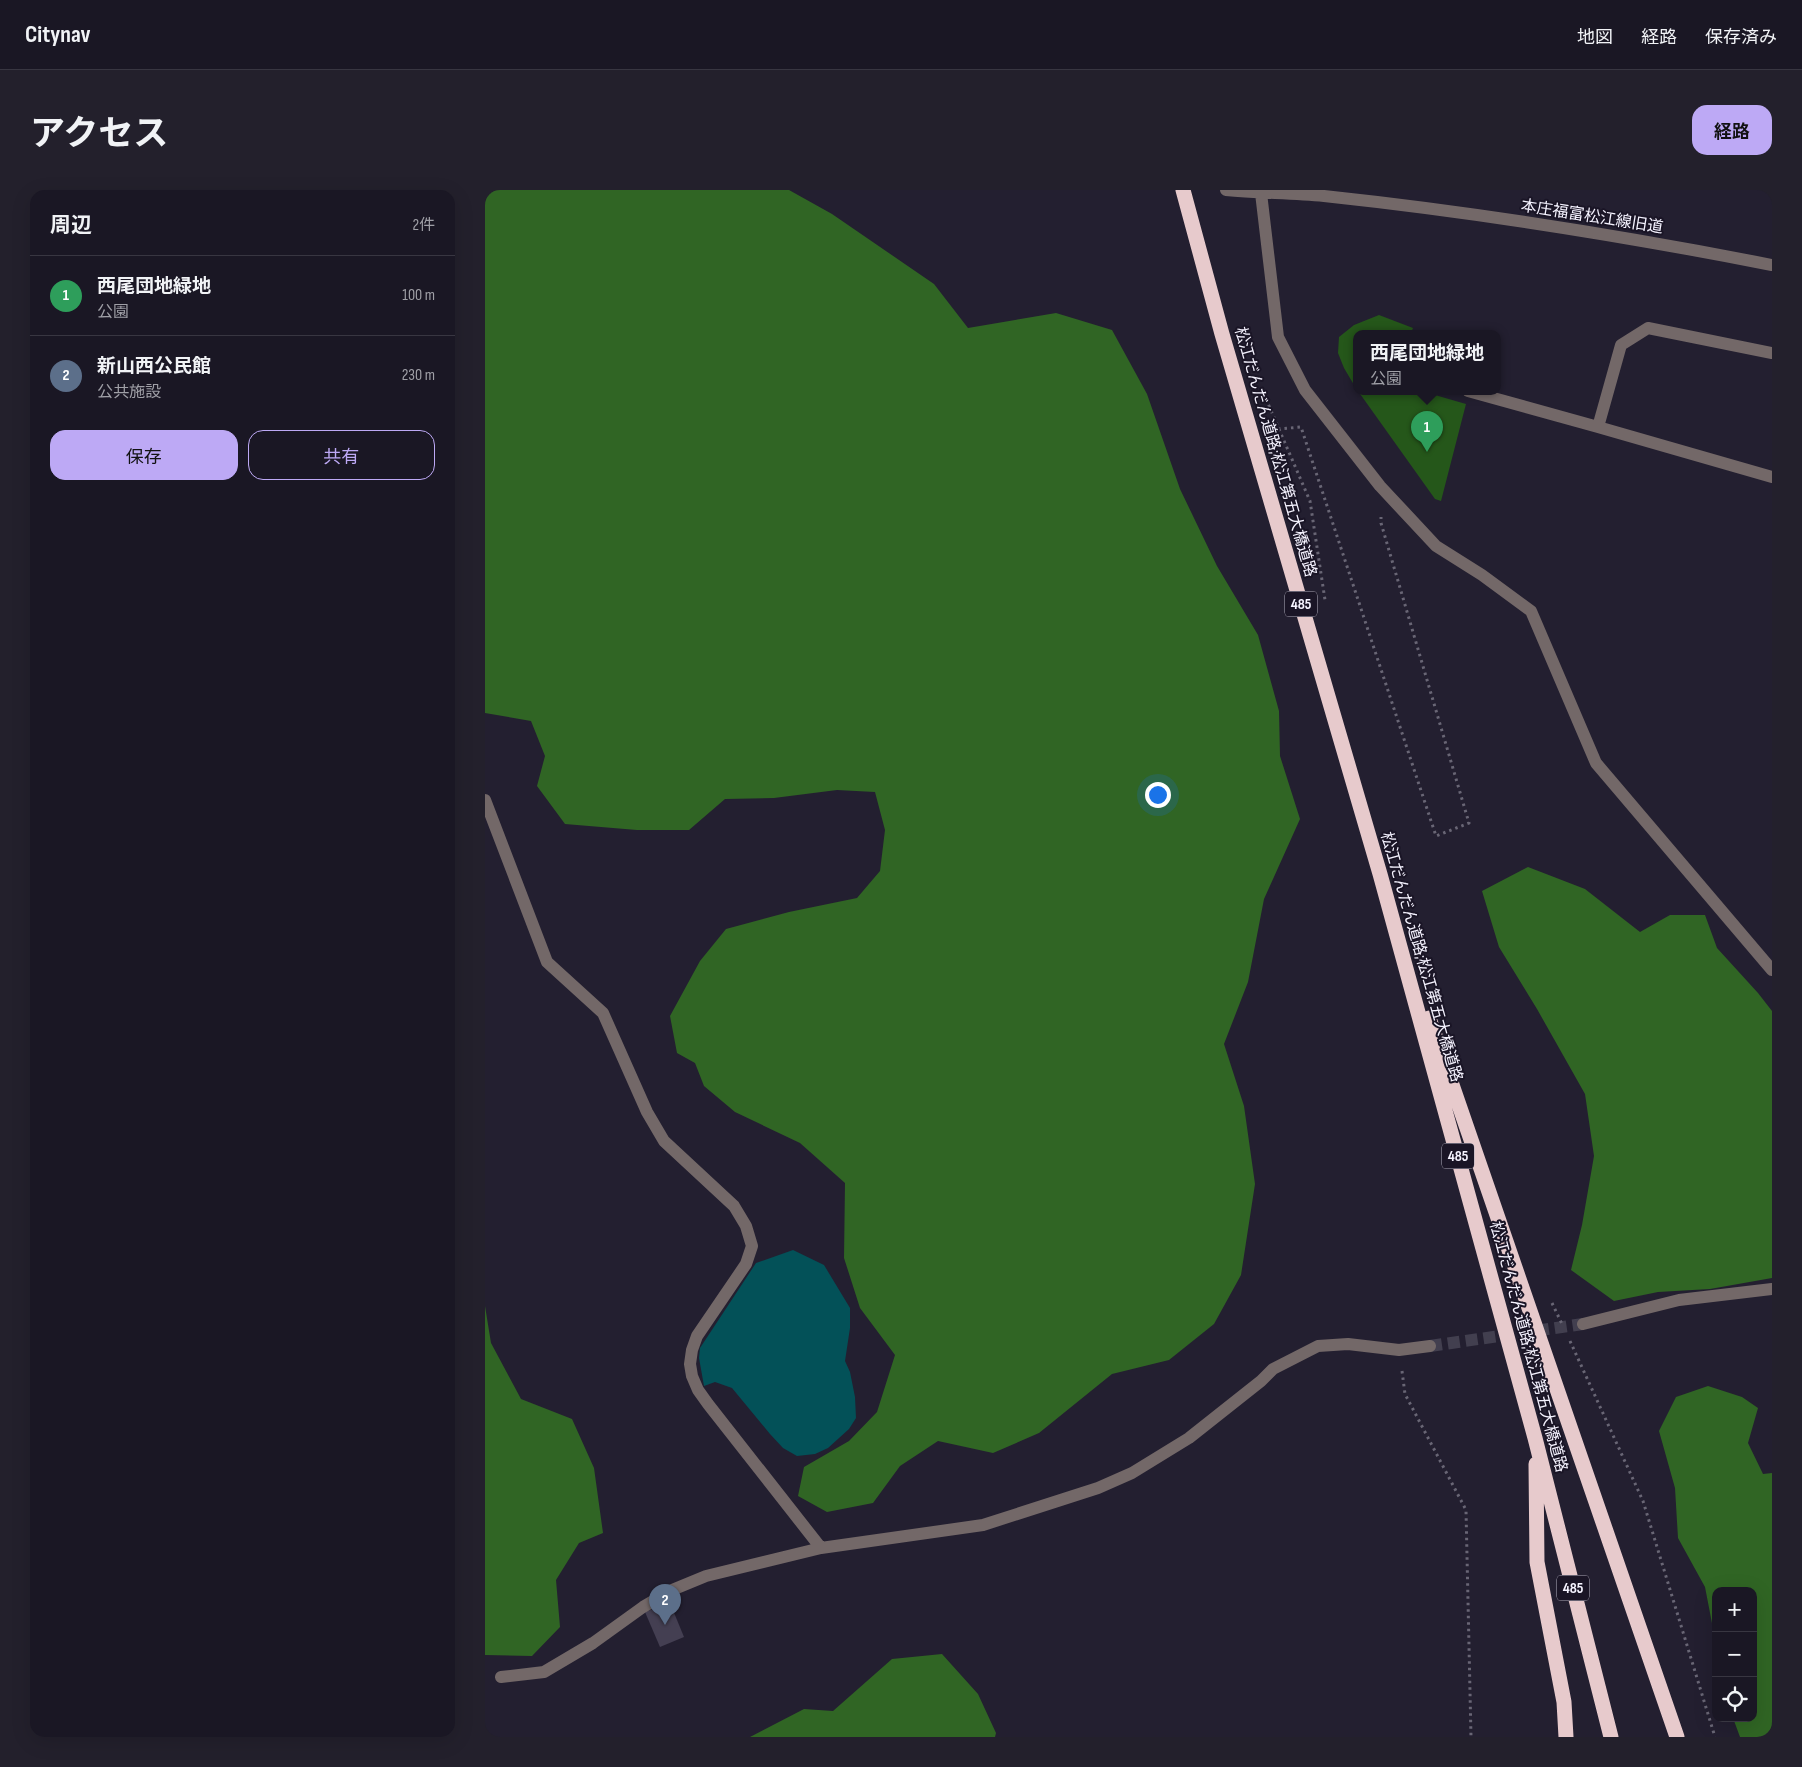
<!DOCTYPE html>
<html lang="ja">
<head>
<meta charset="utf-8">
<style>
  body { margin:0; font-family:"Sofia Sans Condensed","Noto Sans JP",sans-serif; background:#23202c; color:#f1f3f6 }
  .controls { position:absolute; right:15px; bottom:15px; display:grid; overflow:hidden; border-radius:10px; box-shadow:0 5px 20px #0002 }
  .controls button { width:45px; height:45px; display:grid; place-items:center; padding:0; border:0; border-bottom:1px solid #383641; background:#1a1724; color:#f1f3f6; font:25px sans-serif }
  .you { position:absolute; left:672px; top:604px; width:18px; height:18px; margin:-12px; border:4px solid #fff; border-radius:50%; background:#1a73e8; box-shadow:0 0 0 8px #1a73e833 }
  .badge { display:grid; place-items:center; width:32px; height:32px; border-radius:50%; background:#bda9f5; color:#fff; font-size:16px; font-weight:700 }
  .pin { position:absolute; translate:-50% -41px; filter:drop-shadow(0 1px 2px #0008) }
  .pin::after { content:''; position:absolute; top:26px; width:18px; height:15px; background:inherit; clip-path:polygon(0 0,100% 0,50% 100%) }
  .popup { position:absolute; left:868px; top:140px; width:148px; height:65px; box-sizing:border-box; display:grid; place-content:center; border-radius:10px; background:#1a1724; filter:drop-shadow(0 1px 4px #0005); font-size:16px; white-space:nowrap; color:#9f9fa6 }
  .popup b { font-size:19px; color:#f1f3f6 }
  .popup::after { content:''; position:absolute; left:50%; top:100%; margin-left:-10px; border:10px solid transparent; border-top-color:#1a1724 }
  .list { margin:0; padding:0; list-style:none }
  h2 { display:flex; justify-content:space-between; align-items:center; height:65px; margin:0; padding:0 20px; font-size:21px }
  h2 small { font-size:16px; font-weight:400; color:#9f9fa6 }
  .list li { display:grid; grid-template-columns:32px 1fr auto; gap:15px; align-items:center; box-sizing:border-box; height:80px; padding:0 20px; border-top:1px solid #383641 }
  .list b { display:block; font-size:19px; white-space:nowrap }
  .list p { margin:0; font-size:16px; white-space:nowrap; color:#9f9fa6 }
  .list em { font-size:16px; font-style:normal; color:#9f9fa6 }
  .actions { display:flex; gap:10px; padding:15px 20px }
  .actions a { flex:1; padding:11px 0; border:1px solid #bda9f5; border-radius:15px; text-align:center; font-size:18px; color:#bda9f5 }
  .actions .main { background:#bda9f5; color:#111 }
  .icon { flex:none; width:28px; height:28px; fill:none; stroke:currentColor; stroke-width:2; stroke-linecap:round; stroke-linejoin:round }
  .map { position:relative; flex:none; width:1287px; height:1547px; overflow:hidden; border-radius:15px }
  header { display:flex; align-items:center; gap:30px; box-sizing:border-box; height:70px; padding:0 25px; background:#1a1724; border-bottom:1px solid #383641 }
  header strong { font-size:24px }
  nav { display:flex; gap:28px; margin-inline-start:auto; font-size:18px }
  .intro { display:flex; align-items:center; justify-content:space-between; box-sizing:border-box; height:120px; padding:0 30px }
  h1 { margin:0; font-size:35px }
  .button { padding:12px 22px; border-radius:15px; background:#bda9f5; color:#111; font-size:18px; font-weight:700 }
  main { display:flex; gap:30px; padding:0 30px }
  aside { flex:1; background:#1a1724; border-radius:15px; box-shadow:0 5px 20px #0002 }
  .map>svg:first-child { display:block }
</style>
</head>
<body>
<header>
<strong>Citynav</strong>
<nav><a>地図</a><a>経路</a><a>保存済み</a></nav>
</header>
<div class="intro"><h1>アクセス</h1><a class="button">経路</a></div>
<main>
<aside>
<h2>周辺<small>2件</small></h2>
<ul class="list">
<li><span class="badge" style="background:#2e9e5b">1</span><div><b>西尾団地緑地</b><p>公園</p></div><em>100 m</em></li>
<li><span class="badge" style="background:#5c6f8a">2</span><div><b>新山西公民館</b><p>公共施設</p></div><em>230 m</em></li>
</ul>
<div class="actions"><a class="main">保存</a><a>共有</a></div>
</aside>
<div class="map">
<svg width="1287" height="1547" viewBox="0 0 1287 1547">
  <rect width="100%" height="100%" fill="#231f30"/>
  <path fill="#25571a" d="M894,125L928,138L926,143H872V200L859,178L853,163L854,147L869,135Z
    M873,201H952L950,205L981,214L956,311L950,309Z"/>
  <path fill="#306524" d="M0,0H304L347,24L449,94L483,138L571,123L627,140L662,204L695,299L732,376L773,445L794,521L795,566L815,629L779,709L763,792L739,854L759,916L770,994L756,1085L729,1134L684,1170L627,1184L554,1243L508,1263L453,1251L415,1276L388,1313L342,1322L313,1306L319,1277L364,1251L392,1222L410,1165L375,1118L359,1068L360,993L315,953L250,922L219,896L210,873L192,863L185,826L215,771L241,739L304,722L372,708L395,681L400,640L390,602L352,600L289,608L240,609L204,640H152L80,634L52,596L60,566L46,531L0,523Z
    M1043,677L1100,699L1155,742L1185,725H1220L1232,758L1273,803L1287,821V1088L1225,1099L1173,1102L1129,1111L1086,1080L1097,1035L1109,966L1100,904L1052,819L1014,757L997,701Z
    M0,1116L6,1153L36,1209L87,1229L109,1278L118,1343L94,1353L71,1390L75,1437L47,1466L0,1465Z
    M1223,1196L1257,1207L1273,1218L1263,1253L1278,1284L1287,1283V1547H1255L1248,1528H1268V1401H1231V1454L1220,1397L1193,1348L1190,1298L1174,1241L1191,1207Z
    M457,1464L493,1504L511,1543L510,1547H265L319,1519L348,1521L407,1469Z"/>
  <path fill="#035158" d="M308,1060L339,1075L365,1118V1138L360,1171L365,1182L370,1207L371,1228L364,1239L343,1258L330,1264L312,1266L298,1258L285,1244L247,1198L230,1192L219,1196L214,1168L215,1158L271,1073Z"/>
  <path fill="#443f52" d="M185,1413L199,1447L175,1457L160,1422Z"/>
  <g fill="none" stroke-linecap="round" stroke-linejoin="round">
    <path stroke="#423f4f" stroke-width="12" stroke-dasharray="12 6" stroke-linecap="butt" d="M945,1156L1098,1134"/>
    <path stroke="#696675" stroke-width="3" stroke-dasharray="2.5 4" stroke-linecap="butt" d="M781,209L825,311L840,410
      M793,239L816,237L951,646L984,633L896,333V327
      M1067,1113L1077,1134
      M1085,1151L1158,1311L1230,1547
      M917,1181L920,1204L981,1320L986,1547"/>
    <path stroke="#736868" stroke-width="12" d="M741,0C773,3 806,3 839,6C989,22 1139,46 1287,75
      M776,3L793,147L820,200L895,296L951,356L997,385L1046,421L1111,573L1287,780
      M1287,163L1163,138L1136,155L1113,237L1287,287
      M983,201L1113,237
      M0,610L62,772L118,823L162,922L179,951L249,1016L261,1036L267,1056L261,1074L212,1146L207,1160L205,1174L207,1186L213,1200L223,1214L336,1358L498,1335L613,1298L647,1283L704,1248L776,1191L788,1179L833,1156L863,1154L914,1160L945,1156
      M1098,1134L1194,1110L1287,1099
      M16,1487L59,1482L108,1453L158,1417L187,1400L221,1386L336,1358"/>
    <path stroke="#e7cacc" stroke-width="15" d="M698,0L737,144L895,684L1050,1248L1126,1547
      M944,828L1192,1547
      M1051,1274L1052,1372L1079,1512L1081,1547"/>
  </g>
  <g text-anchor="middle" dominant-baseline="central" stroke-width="4" stroke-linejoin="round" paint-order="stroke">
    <g fill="#1a1526" stroke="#b3b0be" stroke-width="1">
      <rect x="800" y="401.5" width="32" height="25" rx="4"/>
      <rect x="957" y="953.5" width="32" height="25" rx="4"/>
      <rect x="1072" y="1385.5" width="32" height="25" rx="4"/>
    </g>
    <g font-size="15" font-weight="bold" fill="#f5f3ff">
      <text x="816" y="414">485</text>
      <text x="973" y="966">485</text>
      <text x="1088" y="1398">485</text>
    </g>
    <g font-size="16" fill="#f5f3ff" stroke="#1a1526">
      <text transform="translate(1107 27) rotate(9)">本庄福富松江線旧道</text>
      <text transform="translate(790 262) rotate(74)">松江だんだん道路;松江第五大橋道路</text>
      <text transform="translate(936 767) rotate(74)">松江だんだん道路;松江第五大橋道路</text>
      <text transform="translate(1043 1157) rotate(75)">松江だんだん道路;松江第五大橋道路</text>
    </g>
  </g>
</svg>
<div class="controls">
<button>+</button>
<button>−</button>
<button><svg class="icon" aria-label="locate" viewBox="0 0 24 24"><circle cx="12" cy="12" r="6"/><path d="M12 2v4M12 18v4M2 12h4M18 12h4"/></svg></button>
</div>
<div class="you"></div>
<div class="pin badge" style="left:942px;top:262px;background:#2e9e5b">1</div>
<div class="popup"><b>西尾団地緑地</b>公園</div>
<div class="pin badge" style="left:180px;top:1435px;background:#5c6f8a">2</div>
</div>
</main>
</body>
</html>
